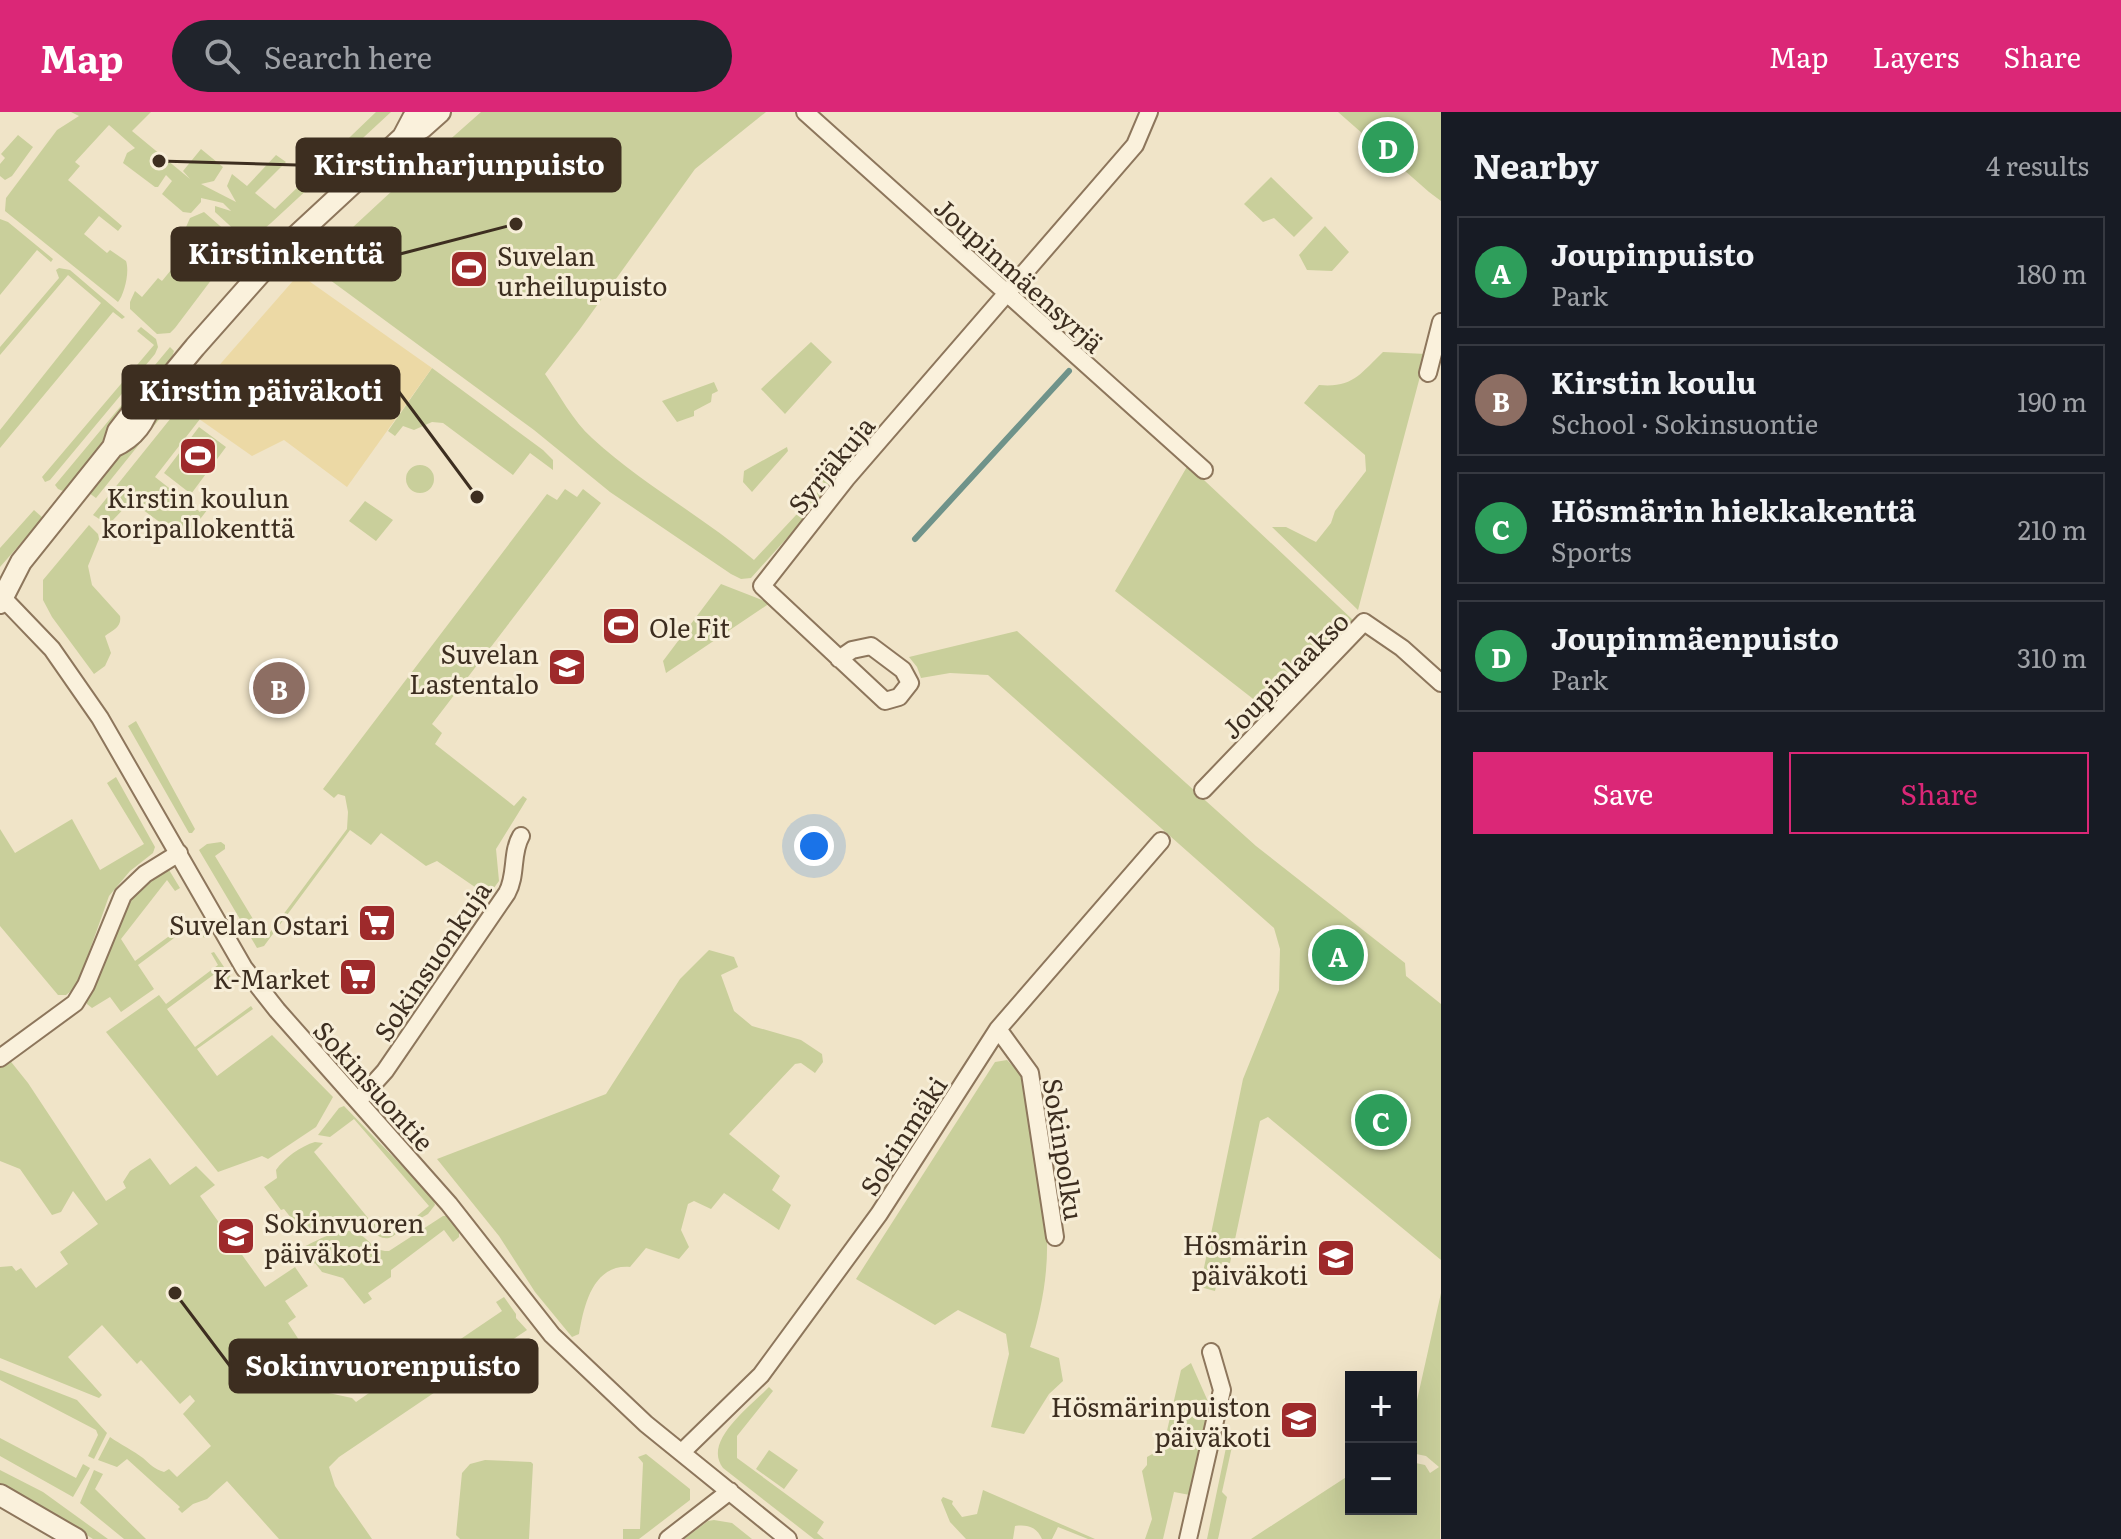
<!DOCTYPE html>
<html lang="en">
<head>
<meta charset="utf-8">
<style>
  body { margin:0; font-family:Literata,serif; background:#20242c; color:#f1f3f6 }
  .controls { position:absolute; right:24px; bottom:24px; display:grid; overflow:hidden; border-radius:0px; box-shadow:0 8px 32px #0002 }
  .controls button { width:72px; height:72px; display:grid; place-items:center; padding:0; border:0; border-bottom:2px solid #363941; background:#171b24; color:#f1f3f6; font:40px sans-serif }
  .you { position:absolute; left:814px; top:734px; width:28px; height:28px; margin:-20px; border:6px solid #fff; border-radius:50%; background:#1a73e8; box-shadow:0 0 0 12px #1a73e833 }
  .badge { display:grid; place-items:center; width:52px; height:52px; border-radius:50%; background:#db2777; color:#fff; font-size:26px; font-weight:700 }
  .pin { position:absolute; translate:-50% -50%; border:4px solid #fff; box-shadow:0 2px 8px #0006 }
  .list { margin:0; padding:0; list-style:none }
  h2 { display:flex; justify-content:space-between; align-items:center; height:104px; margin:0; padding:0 32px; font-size:34px }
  h2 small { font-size:26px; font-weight:400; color:#9ea1a6 }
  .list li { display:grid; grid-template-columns:52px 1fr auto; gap:24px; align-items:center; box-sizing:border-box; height:112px; margin:0 16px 16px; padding:0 16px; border:2px solid #363941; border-radius:0px }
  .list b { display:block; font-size:30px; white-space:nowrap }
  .list p { margin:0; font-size:26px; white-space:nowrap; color:#9ea1a6 }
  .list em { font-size:26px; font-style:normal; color:#9ea1a6 }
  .actions { display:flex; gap:16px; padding:24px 32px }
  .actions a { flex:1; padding:18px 0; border:2px solid #db2777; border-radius:0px; text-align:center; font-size:28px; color:#db2777 }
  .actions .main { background:#db2777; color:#fff }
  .icon { flex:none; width:44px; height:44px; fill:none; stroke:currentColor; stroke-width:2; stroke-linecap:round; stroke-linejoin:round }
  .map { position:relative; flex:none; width:1441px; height:1427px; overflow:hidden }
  header { display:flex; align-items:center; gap:48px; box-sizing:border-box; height:112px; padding:0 40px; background:#db2777; color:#fff }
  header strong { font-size:38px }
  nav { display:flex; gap:44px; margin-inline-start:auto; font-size:28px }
  .search { width:560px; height:72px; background:#20242c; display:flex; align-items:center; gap:20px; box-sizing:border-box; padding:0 28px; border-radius:44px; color:#9ea1a6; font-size:30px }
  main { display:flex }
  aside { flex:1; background:#171b24 }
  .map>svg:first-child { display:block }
</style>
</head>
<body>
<header>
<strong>Map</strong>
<div class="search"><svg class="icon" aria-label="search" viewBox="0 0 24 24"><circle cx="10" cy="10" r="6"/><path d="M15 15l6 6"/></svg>Search here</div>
<nav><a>Map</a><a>Layers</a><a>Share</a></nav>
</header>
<main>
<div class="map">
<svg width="1441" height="1427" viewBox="0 0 1441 1427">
  <rect width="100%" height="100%" fill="#f0e4c8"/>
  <path fill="#c9cf9b" d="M71,0H151L132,19L190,67L183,59L201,37L223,55L214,69L201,72L236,90L227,74L232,62L247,74L276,43L286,50L255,81L275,97L376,0H391L271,111L258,122L250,116L251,122L247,124L240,123L215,100V94L231,99L223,91L201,86V90L191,101L183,100L162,82L172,69L166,63L158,75H155L123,51L127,41L135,36L109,13L75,50L80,54L68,68L122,114L118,119L99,104L84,122L107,141L110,138L126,149C130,160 124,183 118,190L5,99L6,86L57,18L79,4Z
    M481,0H766L695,57L580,217L545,262C559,282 573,309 592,326C642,372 702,404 754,448L825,372L814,362L825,363L832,370V376L751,466L741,467L731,462L610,380L534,318L311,154L393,78Z
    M1338,0H1441V89L1429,80Z
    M18,23L33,35L12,64L5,68L0,64V52L5,46L1,42Z
    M1271,65L1313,106L1294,125L1274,106L1263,110L1244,92Z
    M204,100L227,120L239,140L212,167L175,216L170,221L157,222L130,197V190L135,179L142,185L158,166L162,169L185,141L173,131L183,122L190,106Z
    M0,107L8,110L53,147L51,150L37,138L0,183Z
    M1325,114L1349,140L1332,159L1307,158L1299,143Z
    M59,156L70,158L125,205L122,207L113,200L0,336V318L101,191L68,163L0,243V235L59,166L56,158Z
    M141,215L156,227L158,235L155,242L50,368L45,370L42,365L154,233L137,219Z
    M811,230L832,250L785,302L761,277Z
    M170,235L174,239L170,251L63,379L58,377L55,373Z
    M1383,240L1426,242L1358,498L1272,415H1286L1316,430L1331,411L1335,399L1366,359L1365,343L1304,291L1319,273C1353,276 1360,262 1383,240Z
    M432,256L543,338L553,348V358L530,341L513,363L443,311L432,310L414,318L403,314L395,324L388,319Z
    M208,266L217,273L192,302L200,307L155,365L200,400L207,390L211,393L184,428L131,389L113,408L104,410L93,403L199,271Z
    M714,270L718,279L712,282L711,290L694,299V304L677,310L662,289Z
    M171,279L178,284L96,386L89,381Z
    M199,315L226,335L191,382L164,361Z
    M787,335L788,339L752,380L743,370L744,359Z
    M406 367a14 14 0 1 1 28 0a14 14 0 1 1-28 0Z
    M1188,353L1354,509L1266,597L1115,479Z
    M565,377L577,385L583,377L601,391L432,612L442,621L435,632L514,694L523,684L527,687L496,737L499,769L488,784L437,749L426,754L381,721L371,733L350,718L264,834L257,836L199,738L207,732L221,730L225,733V737L215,744L265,827L347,717L348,700L345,684L338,682L334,686L323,677L547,382L557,388Z
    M365,389L393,408L376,429L349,409Z
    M34,398L43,406L0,455V436Z
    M89,413L98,422L99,427L88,454L92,473L120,504C122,515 113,518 105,524L111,541L105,554L94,562L52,505L43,488V468Z
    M721,472L770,491L666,561L663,549Z
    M1017,519L1256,734L1405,851L1406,864L1441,892V1148L1268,1005L1260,1009L1230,1151L1222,1150L1215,1179L1200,1175L1243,967L1279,878L1280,837L1274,816L988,563L950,561L921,566L917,555L909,545Z
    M136,609L195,717L192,721H189L128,614Z
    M116,665L155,735L153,741L130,759L109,784L77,874L66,883H58L0,814V717L15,741L72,707L100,758L144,732L107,671Z
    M166,753L180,776L175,779L167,768L121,827L135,849L194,806L197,807L207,823L204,826L194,811L138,853L154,877L121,900L110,885L92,896L87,892V883L127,784Z
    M709,838L734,845L738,855L721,863L734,899L752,914L801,928L822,942L823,950L815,961L801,951L795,952L729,1022L780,1064L772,1078L791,1093L779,1118L724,1081L711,1097L694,1089L688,1092L681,1118L689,1135L679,1147L646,1136L630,1155C593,1152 584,1193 579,1222L572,1225L535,1180L499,1124L437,1047L606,982L680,867Z
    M214,840L232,867L229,869L220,858L167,897L195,935L251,894L253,897L197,937L217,964L272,923L333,985L316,1015L268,1047L262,1044L218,1060L106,920L159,883L166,892L218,853L211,841Z
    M0,936L28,971L106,1089L126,1076L123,1070L130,1059L150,1046L170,1073L196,1054L215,1073L200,1084L265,1175L295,1155L308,1174L285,1189L296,1205L288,1211L299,1228L285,1238L291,1246L297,1243L324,1280L352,1286L356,1290L369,1281L372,1270L380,1264L403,1259L432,1230L440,1241L502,1199L496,1190L504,1185L516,1202V1206L527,1218L339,1345L329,1355L335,1374L372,1427H279L227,1369L207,1387L193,1392L182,1401L178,1397L180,1395L127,1347L117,1355L98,1348L110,1325C120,1332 134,1339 143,1346C151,1353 154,1357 164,1360L169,1357L177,1365L211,1334L183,1302L195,1289L190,1283L180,1292L141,1248L137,1252L102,1213L68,1245L102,1283L99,1286L0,1246V1155L12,1154L16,1159L21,1156L36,1176L68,1152L60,1140L98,1112L73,1079L61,1100L52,1103L20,1057L0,1049Z
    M1007,948L1020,961L1026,972L1047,1127C1048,1165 1041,1199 1030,1235L1059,1246L1063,1269L1049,1282L1024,1322L991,1315L1009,1242L1006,1222L958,1198L935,1213L856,1167L995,950Z
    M344,994L433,1086L435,1093L428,1102L421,1106L417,1104L429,1094L354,1007L330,1025L318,1023L339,996Z
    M315,1030L323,1031L314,1040L373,1112L377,1110L388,1122L399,1112L401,1116C383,1141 372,1113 355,1109C346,1106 336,1111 328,1114L327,1111L312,1117L299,1116L284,1097L281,1098L264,1075L277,1066L276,1058C284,1046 301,1034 315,1030Z
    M443,1104H448L459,1120V1125L453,1130L444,1118L391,1158V1165L368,1181L372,1187L364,1192L343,1166L322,1160L315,1151L310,1154L297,1138C312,1132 340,1113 357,1121C370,1127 374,1140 389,1139Z
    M1441,1181L1440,1427H1251L1351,1362V1397H1411V1350L1425,1353L1430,1361L1439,1355L1426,1344L1411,1341V1315Z
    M1191,1251L1210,1294L1190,1383L1174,1380L1163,1427H1145L1152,1407L1142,1359L1147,1353V1345L1163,1336L1181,1258Z
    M0,1258L77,1288L107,1321L94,1347L88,1344L98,1323L96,1318L0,1268Z
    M769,1275L773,1279L737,1324V1346L824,1410L817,1421L824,1427H814L723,1356C702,1329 751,1294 769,1275Z
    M1231,1324L1233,1330L1222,1380L1227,1385L1218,1427H1207L1228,1326Z
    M0,1326L76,1366L83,1352L90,1356L73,1385L0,1344Z
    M769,1338L798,1358L784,1377L756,1357Z
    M646,1342L690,1377V1388L639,1427H623V1417H640L643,1351L638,1345Z
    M485,1348L531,1350L533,1352L529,1427H460L456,1423L462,1361L470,1352Z
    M0,1358L43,1380L108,1427H93L34,1389L0,1371Z
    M94,1358L103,1362L95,1377L146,1427H124L80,1391Z
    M983,1378L1095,1427H1088L1058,1415L1052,1427H1042C1037,1415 1027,1412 1015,1414L1013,1427H966L950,1410L941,1388L943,1385L953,1389L952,1392L962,1405L977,1402Z
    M714,1408L732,1411L752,1427H684L708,1409Z"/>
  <path fill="#ecd9a5" d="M299,162L432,256L347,375L284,328L252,344L192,302L216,273L208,266Z"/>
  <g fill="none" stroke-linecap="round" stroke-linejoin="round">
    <path stroke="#6f938a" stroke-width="6" d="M915,427L1069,259"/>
    <g stroke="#8d765c" stroke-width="20">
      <path id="minor" d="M805,0L1204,358
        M1428,261L1441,210
        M4,487L52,537L100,606L244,856L277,898L449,1092L552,1223L646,1312L788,1427
        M839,547L852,538L871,534L903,558L910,571L899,585L885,589L762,474L846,367L1135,33L1149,0
        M1203,678L1364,510L1402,536L1441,571
        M998,917L1030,961L1055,1125
        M0,946L75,891L86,873L123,783L145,762L179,741
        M358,989L385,959L507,781C517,763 511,741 521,724
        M682,1340L761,1263L879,1102L998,917L1161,729
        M668,1427L730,1379
        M1188,1427L1222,1278L1211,1240"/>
    </g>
    <g stroke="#8d765c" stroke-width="24">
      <path id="tertiary" d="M403,25L413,6L419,0
        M113,335C135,325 145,310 152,287
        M0,491L21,450L113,335L118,319L135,297L152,287L195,235L281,138L403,25L422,16L440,0
        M0,1383L76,1427"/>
    </g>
    <use href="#minor" stroke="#faf1dc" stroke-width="16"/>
    <use href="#tertiary" stroke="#faf1dc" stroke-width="20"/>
  </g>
  <defs>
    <g id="stadium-square" transform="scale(2)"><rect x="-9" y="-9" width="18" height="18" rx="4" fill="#9e2a2b" stroke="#f7eed8"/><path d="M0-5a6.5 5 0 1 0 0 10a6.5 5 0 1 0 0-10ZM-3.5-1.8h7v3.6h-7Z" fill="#fff"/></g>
    <g id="school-square" transform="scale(2)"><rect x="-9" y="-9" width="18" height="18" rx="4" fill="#9e2a2b" stroke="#f7eed8"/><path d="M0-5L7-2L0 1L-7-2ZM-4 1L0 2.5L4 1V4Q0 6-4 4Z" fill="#fff"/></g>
    <g id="supermarket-square" transform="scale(2)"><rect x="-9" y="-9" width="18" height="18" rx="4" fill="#9e2a2b" stroke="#f7eed8"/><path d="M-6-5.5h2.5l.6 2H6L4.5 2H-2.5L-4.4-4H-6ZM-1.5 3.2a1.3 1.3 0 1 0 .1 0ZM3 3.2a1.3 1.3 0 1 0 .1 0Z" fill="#fff"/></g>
  </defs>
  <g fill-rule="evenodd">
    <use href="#stadium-square" x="469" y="157"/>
    <use href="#stadium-square" x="198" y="344"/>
    <use href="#stadium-square" x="621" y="514"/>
    <use href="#school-square" x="567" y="555"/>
    <use href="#supermarket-square" x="377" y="811"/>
    <use href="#supermarket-square" x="358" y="865"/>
    <use href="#school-square" x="236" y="1124"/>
    <use href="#school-square" x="1336" y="1146"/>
    <use href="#school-square" x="1299" y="1308"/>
  </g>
  <g text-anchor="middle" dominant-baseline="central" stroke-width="6" stroke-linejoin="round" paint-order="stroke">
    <g font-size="26" fill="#3d2e20" stroke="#f7eed8" text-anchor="end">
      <text x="497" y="142" text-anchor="start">Suvelan<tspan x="497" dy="30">urheilupuisto</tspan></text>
      <text x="198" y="384" text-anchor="middle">Kirstin koulun<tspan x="198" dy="30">koripallokenttä</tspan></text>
      <text x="649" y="514" text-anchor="start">Ole Fit</text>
      <text x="539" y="540">Suvelan<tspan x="539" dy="30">Lastentalo</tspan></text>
      <text x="349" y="811">Suvelan Ostari</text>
      <text x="330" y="865">K-Market</text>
      <text x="264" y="1109" text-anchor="start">Sokinvuoren<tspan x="264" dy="30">päiväkoti</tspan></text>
      <text x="1308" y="1131">Hösmärin<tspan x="1308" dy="30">päiväkoti</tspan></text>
      <text x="1271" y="1293">Hösmärinpuiston<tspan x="1271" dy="30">päiväkoti</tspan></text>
    </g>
    <g font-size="26" fill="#3d2e20" stroke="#f7eed8">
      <text transform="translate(1020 162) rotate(42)">Joupinmäensyrjä</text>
      <text transform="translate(830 352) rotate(-50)">Syrjäkuja</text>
      <text transform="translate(1284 562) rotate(-45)">Joupinlaakso</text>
      <text transform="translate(431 848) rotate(-56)">Sokinsuonkuja</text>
      <text transform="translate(375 973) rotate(48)">Sokinsuontie</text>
      <text transform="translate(902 1023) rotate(-57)">Sokinmäki</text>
      <text transform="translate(1065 1037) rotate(81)">Sokinpolku</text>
    </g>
  </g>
  <path fill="none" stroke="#3d2e20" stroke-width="3" d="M159 49L297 53M516 112L400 142M477 385L399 280M175 1181L230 1254"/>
  <g fill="#3d2e20" stroke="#f7eed8" stroke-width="3">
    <circle cx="159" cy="49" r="8"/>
    <circle cx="516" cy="112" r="8"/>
    <circle cx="477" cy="385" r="8"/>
    <circle cx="175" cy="1181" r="8"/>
  </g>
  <g fill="#3d2e20" stroke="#3d2e20" stroke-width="3">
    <rect x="297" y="27" width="323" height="52" rx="8"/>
    <rect x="172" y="116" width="228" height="52" rx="8"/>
    <rect x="123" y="254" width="276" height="52" rx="8"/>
    <rect x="230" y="1228" width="307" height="52" rx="8"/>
  </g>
  <g font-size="28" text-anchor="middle" font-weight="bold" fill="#fff">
    <text x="459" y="63">Kirstinharjunpuisto</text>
    <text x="286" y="152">Kirstinkenttä</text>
    <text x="261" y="289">Kirstin päiväkoti</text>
    <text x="383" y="1264">Sokinvuorenpuisto</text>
  </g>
</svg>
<div class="controls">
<button>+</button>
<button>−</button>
</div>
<div class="you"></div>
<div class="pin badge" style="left:1338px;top:843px;background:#2e9e5b">A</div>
<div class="pin badge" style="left:279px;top:576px;background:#8d6e63">B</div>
<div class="pin badge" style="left:1381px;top:1008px;background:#2e9e5b">C</div>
<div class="pin badge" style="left:1388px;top:35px;background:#2e9e5b">D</div>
</div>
<aside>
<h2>Nearby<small>4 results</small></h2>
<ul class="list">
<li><span class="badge" style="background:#2e9e5b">A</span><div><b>Joupinpuisto</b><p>Park</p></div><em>180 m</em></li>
<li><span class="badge" style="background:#8d6e63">B</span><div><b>Kirstin koulu</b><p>School · Sokinsuontie</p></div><em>190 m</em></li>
<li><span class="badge" style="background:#2e9e5b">C</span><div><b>Hösmärin hiekkakenttä</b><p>Sports</p></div><em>210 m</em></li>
<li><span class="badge" style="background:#2e9e5b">D</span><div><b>Joupinmäenpuisto</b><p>Park</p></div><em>310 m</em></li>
</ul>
<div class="actions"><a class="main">Save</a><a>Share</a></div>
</aside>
</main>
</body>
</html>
